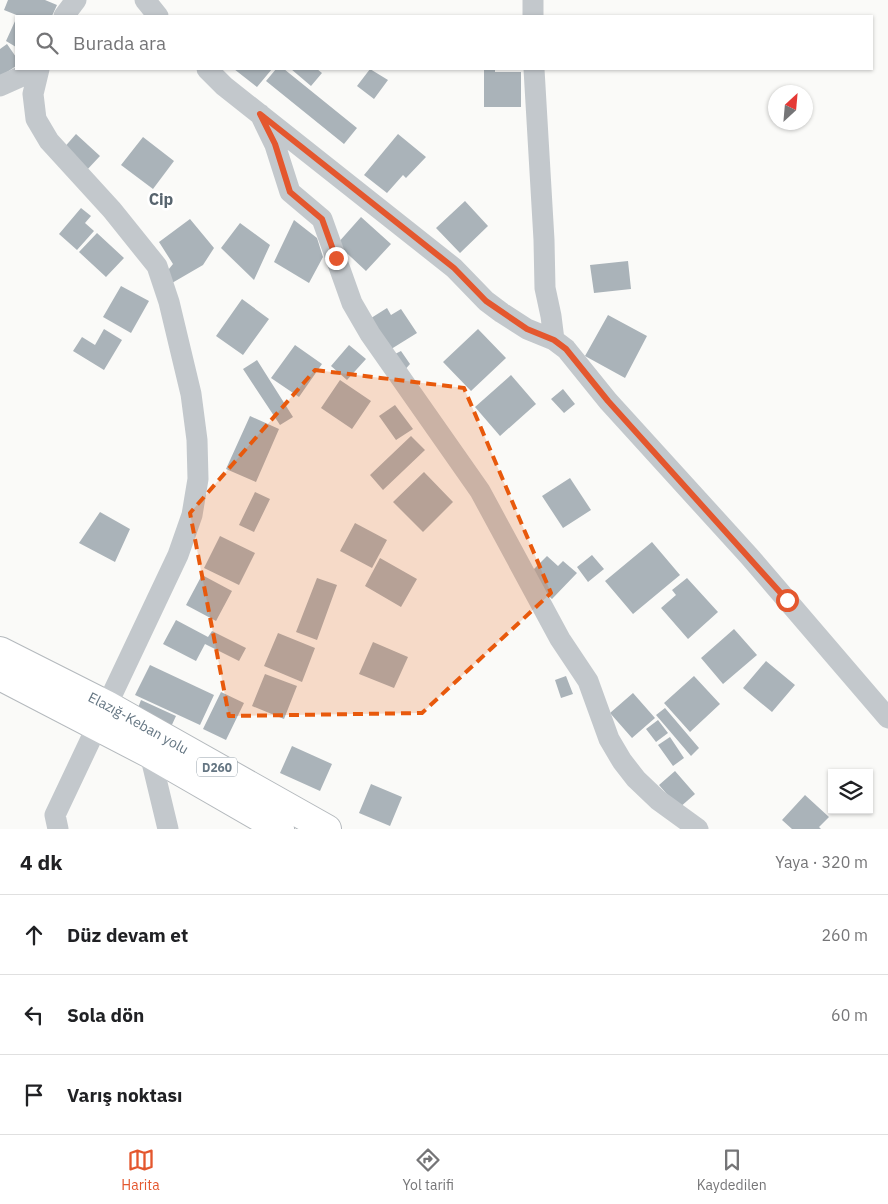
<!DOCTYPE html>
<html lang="tr">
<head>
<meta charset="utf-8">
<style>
  body { margin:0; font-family:"IBM Plex Sans",sans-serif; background:#f6f6f6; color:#202124 }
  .controls { position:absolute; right:15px; bottom:15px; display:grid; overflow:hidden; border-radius:0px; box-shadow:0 1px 4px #0004 }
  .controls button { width:45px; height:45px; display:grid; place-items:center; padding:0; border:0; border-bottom:1px solid #e0e0e0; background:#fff; color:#202124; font:25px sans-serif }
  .compass { position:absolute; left:768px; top:85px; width:45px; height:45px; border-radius:50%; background:#fff; box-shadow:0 1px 4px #0004; rotate:26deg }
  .stop { position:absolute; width:15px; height:15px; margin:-11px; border:4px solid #e4572e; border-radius:50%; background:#fff }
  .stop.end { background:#e4572e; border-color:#fff; box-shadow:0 1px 5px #0008 }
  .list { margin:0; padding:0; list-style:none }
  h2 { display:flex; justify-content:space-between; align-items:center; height:65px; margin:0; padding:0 20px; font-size:21px }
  h2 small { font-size:16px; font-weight:400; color:#757577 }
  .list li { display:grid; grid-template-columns:32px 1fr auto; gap:15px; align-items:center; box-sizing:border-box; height:80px; padding:0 20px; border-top:1px solid #e0e0e0 }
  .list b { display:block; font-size:19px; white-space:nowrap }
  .list em { font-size:16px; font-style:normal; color:#757577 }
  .icon { flex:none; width:28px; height:28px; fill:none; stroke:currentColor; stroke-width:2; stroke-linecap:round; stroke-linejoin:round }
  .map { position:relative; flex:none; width:888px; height:829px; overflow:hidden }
  .search { position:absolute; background:#fff; box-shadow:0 1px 4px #0004; left:15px; right:15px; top:15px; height:55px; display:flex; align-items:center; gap:12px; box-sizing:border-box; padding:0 18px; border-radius:0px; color:#757577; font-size:19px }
  .sheet { height:305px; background:#fff }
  nav { display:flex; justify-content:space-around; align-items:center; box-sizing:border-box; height:70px; border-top:1px solid #e0e0e0; background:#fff; font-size:14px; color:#757577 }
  nav a { display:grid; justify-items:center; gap:2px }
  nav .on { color:#e4572e }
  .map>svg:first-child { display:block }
</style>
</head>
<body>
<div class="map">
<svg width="888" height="829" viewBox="0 0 888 829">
  <rect width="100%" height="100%" fill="#fafaf8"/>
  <path fill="#aab3b9" d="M8,0H45L57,5L52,16H19L4,10Z
    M16,19V47L6,41Z
    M7,44L16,57V66L0,77V49Z
    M234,69H272L257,87Z
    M276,69H284L357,128L344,144L266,81Z
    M291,69H317L322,73L311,86Z
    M370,69L388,80L374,99L357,86Z
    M484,69H495V72H521V107H484Z
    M76,134L100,156L85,172L62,150Z
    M398,134L426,157L406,178L403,175L387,193L364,175Z
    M143,137L174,161L153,189L121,165Z
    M465,201L488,226L460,253L436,228Z
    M81,208L91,216L85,223L94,231L77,250L59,234Z
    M361,217L391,244L366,271L337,244Z
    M190,219L214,248L203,265L172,283L164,275L173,264L159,242Z
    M294,220L317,238L323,257L309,283L274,262Z
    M240,223L270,245L254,280L221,248Z
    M97,233L124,258L106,277L79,252Z
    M628,261L631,289L594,293L590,265Z
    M121,286L149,301L131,333L103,317Z
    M242,299L269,319L243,355L216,336Z
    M387,308L391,315L401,309L417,333L388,351L368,320Z
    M608,315L647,336L625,378L585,356Z
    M104,329L122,340L104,370L73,351L82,337L95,345Z
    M478,329L506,358L471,391L443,362Z
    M295,345L322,364L299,397L271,378Z
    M349,345L366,359L347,380L331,366Z
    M401,351L410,364L402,373L391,356Z
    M257,360L293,417L280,425L243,369Z
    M511,375L536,404L500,436L475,407Z
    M340,380L371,401L352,429L321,408Z
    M563,389L575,404L564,413L551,399Z
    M395,405L413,429L396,440L379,416Z
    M250,416L279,429L256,482L226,469Z
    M411,436L425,450L383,490L370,475Z
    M424,472L453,502L423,532L393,502Z
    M570,478L591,510L563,528L542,496Z
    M255,492L270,499L254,532L239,525Z
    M100,512L130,529L115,562L79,543Z
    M355,523L387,540L372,568L340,551Z
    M220,536L255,553L239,585L204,568Z
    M652,542L680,575L633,614L605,581Z
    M592,555L604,569L588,582L577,567Z
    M547,556L558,566L563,561L577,573L552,599L527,576Z
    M380,558L417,579L401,607L365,586Z
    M202,575L232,591L216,621L186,605Z
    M317,578L337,585L317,640L296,632Z
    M687,578L718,612L688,639L661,608L676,595L672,590Z
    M176,620L208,637L212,631L246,648L239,661L205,644L196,661L163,644Z
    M734,629L757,655L723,684L701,658Z
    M278,633L315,648L302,682L264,666Z
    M373,642L408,657L394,688L359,674Z
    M766,661L795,685L772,712L743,688Z
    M150,665L214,695L200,725L135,695Z
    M265,674L297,686L284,719L252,706Z
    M566,676L573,694L561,698L555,680Z
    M694,676L720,704L690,732L664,703Z
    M221,692L244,703L226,740L203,729Z
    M633,693L655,718L632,738L610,713Z
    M141,700L176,716L170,729L136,713Z
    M665,708L699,748L691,756L656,715Z
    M658,720L668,733L656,742L646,729Z
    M670,737L684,758L673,766L658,745Z
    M292,746L332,764L320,791L280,773Z
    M675,771L695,794L679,808L659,785Z
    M371,784L402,797L390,826L359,813Z
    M805,795L829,817L819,827L821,829H792L782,820Z"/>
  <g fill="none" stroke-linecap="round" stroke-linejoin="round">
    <g stroke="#b4b9bd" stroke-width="30">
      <g id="highway">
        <path id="s1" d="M0,651L107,705L327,829"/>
        <path d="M0,676L150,754L280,829"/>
      </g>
    </g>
    <path stroke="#c3c8cc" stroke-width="21" d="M145,0L158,16
      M533,0V16
      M64,16L76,0
      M39,69L33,94L36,119L49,141L112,210L157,266L169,302L191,394L197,440L198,479L192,515L178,555L55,815L58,829
      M207,69L224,86L454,268L486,301L502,313L527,329L554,340
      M534,69L544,240L545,288L551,316L554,340L566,349L608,401L749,556L888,718
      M0,86L38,69
      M260,114L275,145L290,192L322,219L352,303L370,334L480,491L560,639L588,681L609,739L622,761L636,779L658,800L698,829
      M150,754L168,829"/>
    <use href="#highway" stroke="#fff" stroke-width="28"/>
  </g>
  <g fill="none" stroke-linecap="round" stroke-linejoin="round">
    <path stroke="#e4572e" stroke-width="6" d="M336,258L322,219L290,192L275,144L260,114L454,268L486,301L527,329L554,340L566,349L608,401L787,600"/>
  </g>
  <path fill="#e8590c" fill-opacity="0.2" stroke="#e8590c" stroke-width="4" stroke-dasharray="10 6" stroke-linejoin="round" d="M315,370L464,388L551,593L422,713L229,716L190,513Z"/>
  <g text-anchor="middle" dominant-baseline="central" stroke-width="5" stroke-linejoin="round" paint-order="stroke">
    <rect fill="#fff" stroke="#939fa8" stroke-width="1" x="197" y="757.5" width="40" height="19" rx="4"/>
    <g font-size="12" font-weight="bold" fill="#657683">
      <text x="217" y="767">D260</text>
    </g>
    <g font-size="14" fill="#657683" stroke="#fff">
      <text stroke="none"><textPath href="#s1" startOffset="156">Elazığ-Keban yolu</textPath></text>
    </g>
    <g font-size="16" font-weight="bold" fill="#57646e" stroke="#fff">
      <text x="161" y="199">Cip</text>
    </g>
  </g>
</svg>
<div class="controls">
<button><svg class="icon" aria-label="layers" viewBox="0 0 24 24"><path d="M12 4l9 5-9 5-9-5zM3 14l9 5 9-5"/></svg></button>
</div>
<svg class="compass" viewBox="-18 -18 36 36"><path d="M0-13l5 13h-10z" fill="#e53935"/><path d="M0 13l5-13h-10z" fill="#757577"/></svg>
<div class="stop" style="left:787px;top:600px"></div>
<div class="stop end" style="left:336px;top:258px"></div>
<div class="search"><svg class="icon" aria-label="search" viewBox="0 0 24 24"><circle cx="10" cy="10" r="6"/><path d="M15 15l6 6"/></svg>Burada ara</div>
</div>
<section class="sheet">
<h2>4 dk<small>Yaya · 320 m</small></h2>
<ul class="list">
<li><svg class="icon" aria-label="ahead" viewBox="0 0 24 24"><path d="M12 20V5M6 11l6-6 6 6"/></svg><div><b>Düz devam et</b></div><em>260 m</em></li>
<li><svg class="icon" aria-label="left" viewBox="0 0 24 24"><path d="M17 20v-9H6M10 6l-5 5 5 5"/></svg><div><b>Sola dön</b></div><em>60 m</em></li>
<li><svg class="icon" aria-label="arrive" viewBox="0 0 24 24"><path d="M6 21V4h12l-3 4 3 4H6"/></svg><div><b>Varış noktası</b></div></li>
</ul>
</section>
<nav>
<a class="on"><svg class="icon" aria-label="map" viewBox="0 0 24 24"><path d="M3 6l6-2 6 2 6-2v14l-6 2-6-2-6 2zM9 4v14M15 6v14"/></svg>Harita</a>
<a><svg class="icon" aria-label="directions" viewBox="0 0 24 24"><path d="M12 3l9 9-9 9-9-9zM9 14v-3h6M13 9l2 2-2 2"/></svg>Yol tarifi</a>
<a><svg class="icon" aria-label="saved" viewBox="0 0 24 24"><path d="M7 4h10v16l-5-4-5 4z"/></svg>Kaydedilen</a>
</nav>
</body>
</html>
